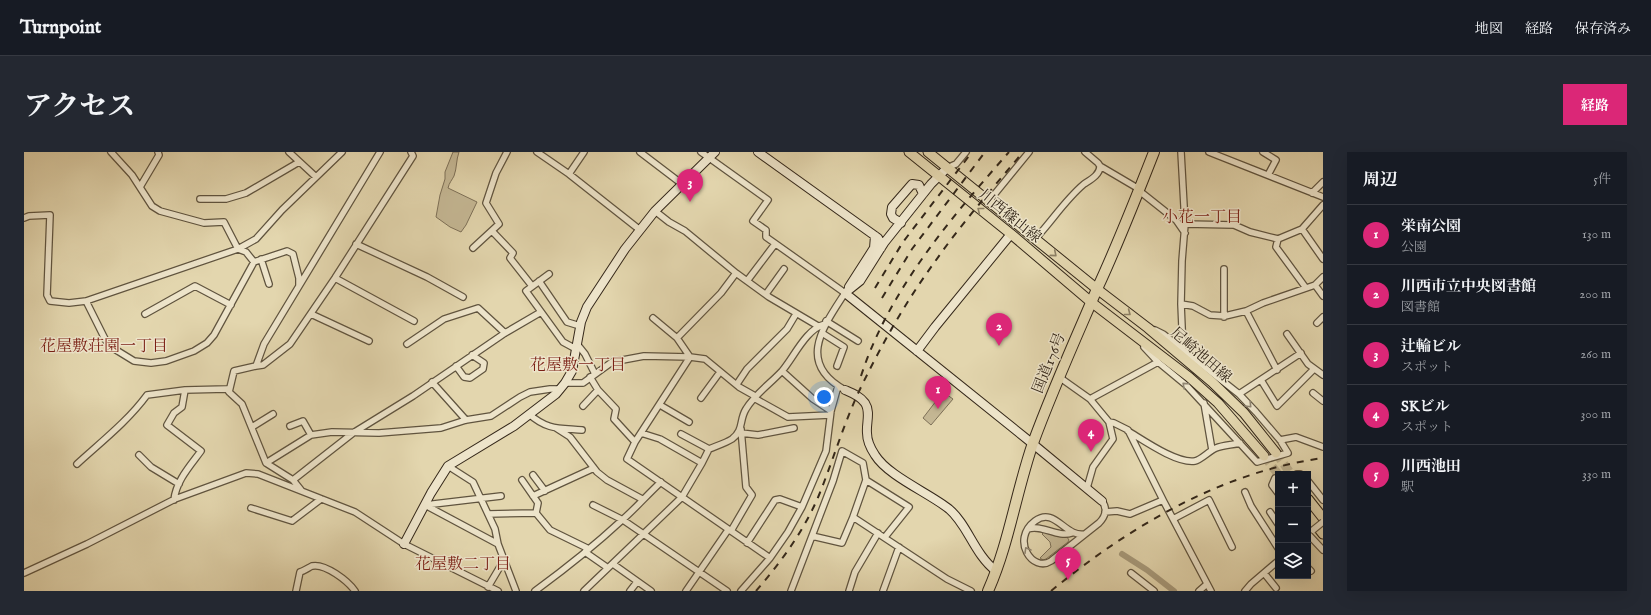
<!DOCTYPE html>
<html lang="ja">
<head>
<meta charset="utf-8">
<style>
  body { margin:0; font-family:"IM FELL English","Noto Serif JP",serif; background:#242831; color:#f1f3f6 }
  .controls { position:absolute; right:12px; bottom:12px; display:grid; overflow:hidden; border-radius:0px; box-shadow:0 4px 16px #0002 }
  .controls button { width:36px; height:36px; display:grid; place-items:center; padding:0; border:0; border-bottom:1px solid #363941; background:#171b24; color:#f1f3f6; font:20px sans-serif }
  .you { position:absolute; left:800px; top:245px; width:14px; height:14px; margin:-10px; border:3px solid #fff; border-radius:50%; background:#1a73e8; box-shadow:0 0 0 6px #1a73e833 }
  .badge { display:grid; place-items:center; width:26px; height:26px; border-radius:50%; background:#db2777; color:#fff; font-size:13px; font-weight:700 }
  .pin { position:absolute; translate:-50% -33px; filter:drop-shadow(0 1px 2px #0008) }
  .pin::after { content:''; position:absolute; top:21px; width:14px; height:12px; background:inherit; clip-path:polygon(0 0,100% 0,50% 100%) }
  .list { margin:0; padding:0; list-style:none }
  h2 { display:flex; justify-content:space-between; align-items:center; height:52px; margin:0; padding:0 16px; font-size:17px }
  h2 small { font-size:13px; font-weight:400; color:#9ea1a6 }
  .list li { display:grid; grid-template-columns:26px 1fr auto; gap:12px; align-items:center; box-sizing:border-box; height:60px; padding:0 16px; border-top:1px solid #363941 }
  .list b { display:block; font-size:15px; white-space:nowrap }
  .list p { margin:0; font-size:13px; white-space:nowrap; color:#9ea1a6 }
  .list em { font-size:13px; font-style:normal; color:#9ea1a6 }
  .icon { flex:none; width:22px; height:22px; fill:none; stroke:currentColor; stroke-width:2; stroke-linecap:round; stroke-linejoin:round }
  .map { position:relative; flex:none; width:1299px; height:439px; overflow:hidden; border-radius:0px }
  header { display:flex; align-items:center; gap:24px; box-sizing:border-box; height:56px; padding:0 20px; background:#171b24; border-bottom:1px solid #363941 }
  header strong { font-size:19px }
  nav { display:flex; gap:22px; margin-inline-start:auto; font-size:14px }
  .intro { display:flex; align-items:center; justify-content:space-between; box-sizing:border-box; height:96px; padding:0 24px }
  h1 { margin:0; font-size:28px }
  .button { padding:10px 18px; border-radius:0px; background:#db2777; color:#fff; font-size:14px; font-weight:700 }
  main { display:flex; gap:24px; padding:0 24px }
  aside { flex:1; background:#171b24; border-radius:0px; box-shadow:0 4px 16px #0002 }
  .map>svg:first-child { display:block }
</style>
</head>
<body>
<header>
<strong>Turnpoint</strong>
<nav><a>地図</a><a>経路</a><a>保存済み</a></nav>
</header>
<div class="intro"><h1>アクセス</h1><a class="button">経路</a></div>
<main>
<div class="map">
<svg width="1299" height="439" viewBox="0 0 1299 439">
  <rect width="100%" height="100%" fill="#e3d6ae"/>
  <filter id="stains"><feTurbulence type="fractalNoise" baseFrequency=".005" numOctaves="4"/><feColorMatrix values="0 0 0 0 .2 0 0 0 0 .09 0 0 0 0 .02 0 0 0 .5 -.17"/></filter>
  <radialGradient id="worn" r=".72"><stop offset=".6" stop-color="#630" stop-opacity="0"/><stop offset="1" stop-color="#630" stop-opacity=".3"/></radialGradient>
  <path fill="#c5b895" stroke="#7d7058" d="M429,0H435C432,8 433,16 430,24C428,28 425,31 424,36L453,50L442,73L437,80L426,75L412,65L416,43L421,27V20Z
    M919,240L929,247L907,273L899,266Z
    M1020,380L1033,384L1043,385L1045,388L1044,390L1022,407L1019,408L1016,406L1027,395L1026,390L1018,382Z"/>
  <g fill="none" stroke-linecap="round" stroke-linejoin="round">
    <path stroke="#a89b7c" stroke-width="6" d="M1098,402L1123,418L1150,439"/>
    <path stroke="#c0b390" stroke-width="9" stroke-dasharray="9 4.5" stroke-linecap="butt" d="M1252,301L1267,322
      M1240,304L1254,322"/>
    <g stroke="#60543f" stroke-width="8">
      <path id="street" d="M87,0L108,23L128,54L136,59L180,71L200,70L214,97L222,100L230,110L263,99L269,102L275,126V133
        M265,0L292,25
        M513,0L545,22L616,78
        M616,0L658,32
        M677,0L744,48L729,69L742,78V85L821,141C799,175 772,211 821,238
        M1061,0L1074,11L1076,14L1115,37L1118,41L1152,68L1161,81
        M1157,0L1161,72L1158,109L1157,152L1159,198
        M1185,0L1299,45
        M1239,0L1252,8L1244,23
        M923,16L932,12L942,0
        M545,22L560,0
        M116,35L135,3L134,0
        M1288,41L1299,30
        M176,47H202L222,41L275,10
        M965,49L1005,0
        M631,59L645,70L661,79L712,121L745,145L794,174
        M0,66L5,64L26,63L23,143L26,149L45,151L62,149L84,193L110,209L127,211L142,209L170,199L183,191L190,183L230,110
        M1161,72L1210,73L1226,80L1254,87L1278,77L1299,53
        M1278,77L1299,107
        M468,79L489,101L486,106L508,134
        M1012,86C1028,69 1041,48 1060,32C1066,28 1076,23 1076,14
        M1254,87L1252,95L1282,136
        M332,92L403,125L439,145
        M449,96L475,72L462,51L472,21L483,0
        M237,107L245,132
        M712,121L697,141L653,186L666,205L611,290L603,307L746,406
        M525,122L502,139L539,190L552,197
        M311,126L390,169
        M515,129L543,170L556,174
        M723,129L751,92
        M1291,133L1299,144
        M742,142L760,117
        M62,149L214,97L232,87L258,58L318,0
        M1157,152L1169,154L1186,163L1201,164L1222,159L1239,151L1291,133L1299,125
        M1222,159L1253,218
        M121,162L171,134L207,153
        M287,162L345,189
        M1200,165V117
        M629,166L653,186
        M802,169L834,189
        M1293,171L1299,165
        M798,181L820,195L813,214
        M1263,182L1284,212L1299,223
        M383,192L420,167L454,156L481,181
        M553,192L561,202L571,222
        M1120,195L1134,210L1163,234L1233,310L1264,301L1256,288L1232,260L1215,242L1139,182L1131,178
        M232,214L239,213L266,192L311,126L389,4L387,0
        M432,214L440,225L446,226L459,217L460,211L448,203
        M758,219L789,247L807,259
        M566,225L574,238L592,257L590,267L611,290
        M1035,225L1066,247L1134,210
        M1237,228L1253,254L1290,217
        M408,230L442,268
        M541,231H559L588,210L620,204L666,205L681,207L715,235L731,244
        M713,232L723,217L763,177L772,162
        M1289,241L1299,249
        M1215,242L1277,201
        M677,246L696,220
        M730,246L764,265L806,263
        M1180,251L1188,298
        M636,253L665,270
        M559,254L574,238
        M505,262C523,278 535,276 558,278
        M266,274L279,269L287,283
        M228,275L249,262
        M532,276L546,285L573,320L583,328L618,347
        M1104,279C1119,288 1153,312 1171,309C1177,308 1185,299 1192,296C1199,293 1208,293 1216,291
        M617,281L636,287L678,311
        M717,281L734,283L770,276
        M657,282L685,297
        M1256,288L1272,285L1299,295
        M115,303L127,315L155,332
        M242,311L287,283L308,280L355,281L417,276L442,268L467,264L496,245L506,240L526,237H536
        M53,312C77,290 104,269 123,243L161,238L203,237L205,240
        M424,314L449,330L471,377L474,392L492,439
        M1273,322H1276
        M509,323L521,339
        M1254,326H1251L1248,333L1254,341
        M269,328L242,311L218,252L205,240L210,219L232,214L240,192L356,0
        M842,328L829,365L923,427L947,439
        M1284,329L1299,348
        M1063,336L1069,315L1089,287L1085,270L1066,247
        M277,338L269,328L329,281L389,244L481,181L517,160
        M1221,340L1227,354L1254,396
        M509,344L570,316
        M150,348C152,329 166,314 177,299L143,273L150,261L158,255L161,238
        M1139,348L1187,439
        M569,353L599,368L703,439
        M227,356L268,369L297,347
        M1081,360L1093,359L1106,362L1139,348L1104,278L1090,271L1085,270
        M1246,360L1254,372
        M512,361L526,378L565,397
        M464,362L512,361L514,351L498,328
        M1149,367L1185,348L1208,395
        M1004,377C1018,372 1033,386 1048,381
        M707,379L728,343L722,335L717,277
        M1061,382C1041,386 1031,354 1011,369C986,388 1009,421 1027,409L1075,371C1081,365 1084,357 1078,349
        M1284,382L1299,398
        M788,384L818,391L829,365
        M723,391L751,348L756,347L778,355
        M474,392L401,353L477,344
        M561,400L584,416
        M589,412L627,439
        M1284,416L1287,419
        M0,421L63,392L151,347L222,321L234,322L331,360L380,392L474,439
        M1107,421L1130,439
        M1240,421L1252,436
        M464,435L480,408
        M272,439L276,420C280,419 284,416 288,414C301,411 324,429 331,439
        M511,439C541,417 570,394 597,369C611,357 623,343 637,330
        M560,439L658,345L678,311L685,297C692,294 702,291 708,287C720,278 715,268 722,257C731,242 746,232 758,219C770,205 782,177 801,172
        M606,439L613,430
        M662,439L704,378
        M717,439L746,406L764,380L778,355L802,299L807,259L814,234
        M767,439L809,329L818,299L839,311L842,328L885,355L861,385
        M825,439L831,420L854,381
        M859,439L875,395
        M1175,439L1183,432
        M1221,439L1227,432L1254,409"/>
    </g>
    <g stroke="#35281a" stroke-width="10">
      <path id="secondary" d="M734,0L854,86L857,92V96
        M877,71L869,66L867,62L868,55L888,32L895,33L899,42
        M825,135L850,96L851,84
        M821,141L1009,292L1078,349
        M821,141L836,129L860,91L907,32L923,16
        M893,199L911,175L987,82
        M821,238C828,241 836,244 841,251C847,260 842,271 843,281C843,288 847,297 851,303C864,324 905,341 925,357C944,373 950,402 972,419
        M380,392L407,341L424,314L490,274L532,242L541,231L548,219L557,170L563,155L601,97L631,59L691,0"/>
    </g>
    <g stroke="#35281a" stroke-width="11">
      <path id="primary" d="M885,0L987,82L1067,150L1165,225L1194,251L1240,304
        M904,0L1073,137L1124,176L1188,230L1220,261L1252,301
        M1284,347L1299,366
        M1284,363L1299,382"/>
    </g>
    <g stroke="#35281a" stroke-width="12">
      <path id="highway" d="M964,439C985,392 992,340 1009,291C1028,239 1051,188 1073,137C1094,92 1112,46 1130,0"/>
    </g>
    <use href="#street" stroke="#ede4ca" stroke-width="5.5"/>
    <use href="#secondary" stroke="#ede4ca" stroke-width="8"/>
    <use href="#primary" stroke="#e3d6ae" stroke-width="9"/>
    <use href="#highway" stroke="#e3d6ae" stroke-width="10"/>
    <path stroke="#35281a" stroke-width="2" stroke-dasharray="7 7" stroke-linecap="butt" d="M851,136L879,90L948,0
      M858,146L888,97L961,0
      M837,224C865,138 926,67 985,0
      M732,439C757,410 780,379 795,343C810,306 821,267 839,231C859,190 883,148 910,111C937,72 969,36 999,0
      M1027,439C1105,375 1197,320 1299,306"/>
    <g stroke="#60543f" stroke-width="8" stroke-linecap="butt">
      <path id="street-bridge" d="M1289,378L1299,370"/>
    </g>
    <use href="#street-bridge" stroke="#ede4ca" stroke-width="5.5"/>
  </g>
  <defs><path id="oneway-chevron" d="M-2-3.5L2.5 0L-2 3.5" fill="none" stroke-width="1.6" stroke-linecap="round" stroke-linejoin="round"/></defs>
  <g stroke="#8c7f64">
    <use href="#oneway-chevron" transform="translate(956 58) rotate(-141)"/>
    <use href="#oneway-chevron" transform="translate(1030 102) rotate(40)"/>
    <use href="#oneway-chevron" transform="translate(1104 161) rotate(38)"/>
  </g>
  <g stroke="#918672">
    <use href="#oneway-chevron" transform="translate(1161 233) rotate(-138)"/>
    <use href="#oneway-chevron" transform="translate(1225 253) rotate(46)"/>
    <use href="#oneway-chevron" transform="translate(1003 398) rotate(-120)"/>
  </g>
  <g text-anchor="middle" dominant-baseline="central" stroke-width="3" stroke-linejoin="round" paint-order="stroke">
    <g font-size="15" fill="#35281a" stroke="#ede4ca">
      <text transform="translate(986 64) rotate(39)">川西篠山線</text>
      <text transform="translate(1177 203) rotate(41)">尼崎池田線</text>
      <text transform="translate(1025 211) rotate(-68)">国道176号</text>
    </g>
    <g font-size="16" fill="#7a1f14" stroke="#ede4ca">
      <text x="1178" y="66">小花一丁目</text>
      <text x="80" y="195">花屋敷荘園一丁目</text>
      <text x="554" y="214">花屋敷一丁目</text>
      <text x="439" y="413">花屋敷二丁目</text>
    </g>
  </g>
  <rect width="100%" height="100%" filter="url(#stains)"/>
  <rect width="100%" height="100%" fill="url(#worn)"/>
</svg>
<div class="controls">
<button>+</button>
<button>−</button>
<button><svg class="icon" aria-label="layers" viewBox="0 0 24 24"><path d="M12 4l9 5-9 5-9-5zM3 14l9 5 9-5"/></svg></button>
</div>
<div class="you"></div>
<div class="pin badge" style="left:914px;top:257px">1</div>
<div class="pin badge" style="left:975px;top:194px">2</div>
<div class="pin badge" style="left:666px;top:50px">3</div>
<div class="pin badge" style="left:1067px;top:300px">4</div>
<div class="pin badge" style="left:1044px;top:428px">5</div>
</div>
<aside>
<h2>周辺<small>5件</small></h2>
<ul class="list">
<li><span class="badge">1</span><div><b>栄南公園</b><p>公園</p></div><em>130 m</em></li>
<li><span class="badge">2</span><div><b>川西市立中央図書館</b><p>図書館</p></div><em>200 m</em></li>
<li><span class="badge">3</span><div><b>辻輪ビル</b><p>スポット</p></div><em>260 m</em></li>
<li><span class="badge">4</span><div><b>SKビル</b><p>スポット</p></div><em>300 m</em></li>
<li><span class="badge">5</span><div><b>川西池田</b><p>駅</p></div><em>330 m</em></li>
</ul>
</aside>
</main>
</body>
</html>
